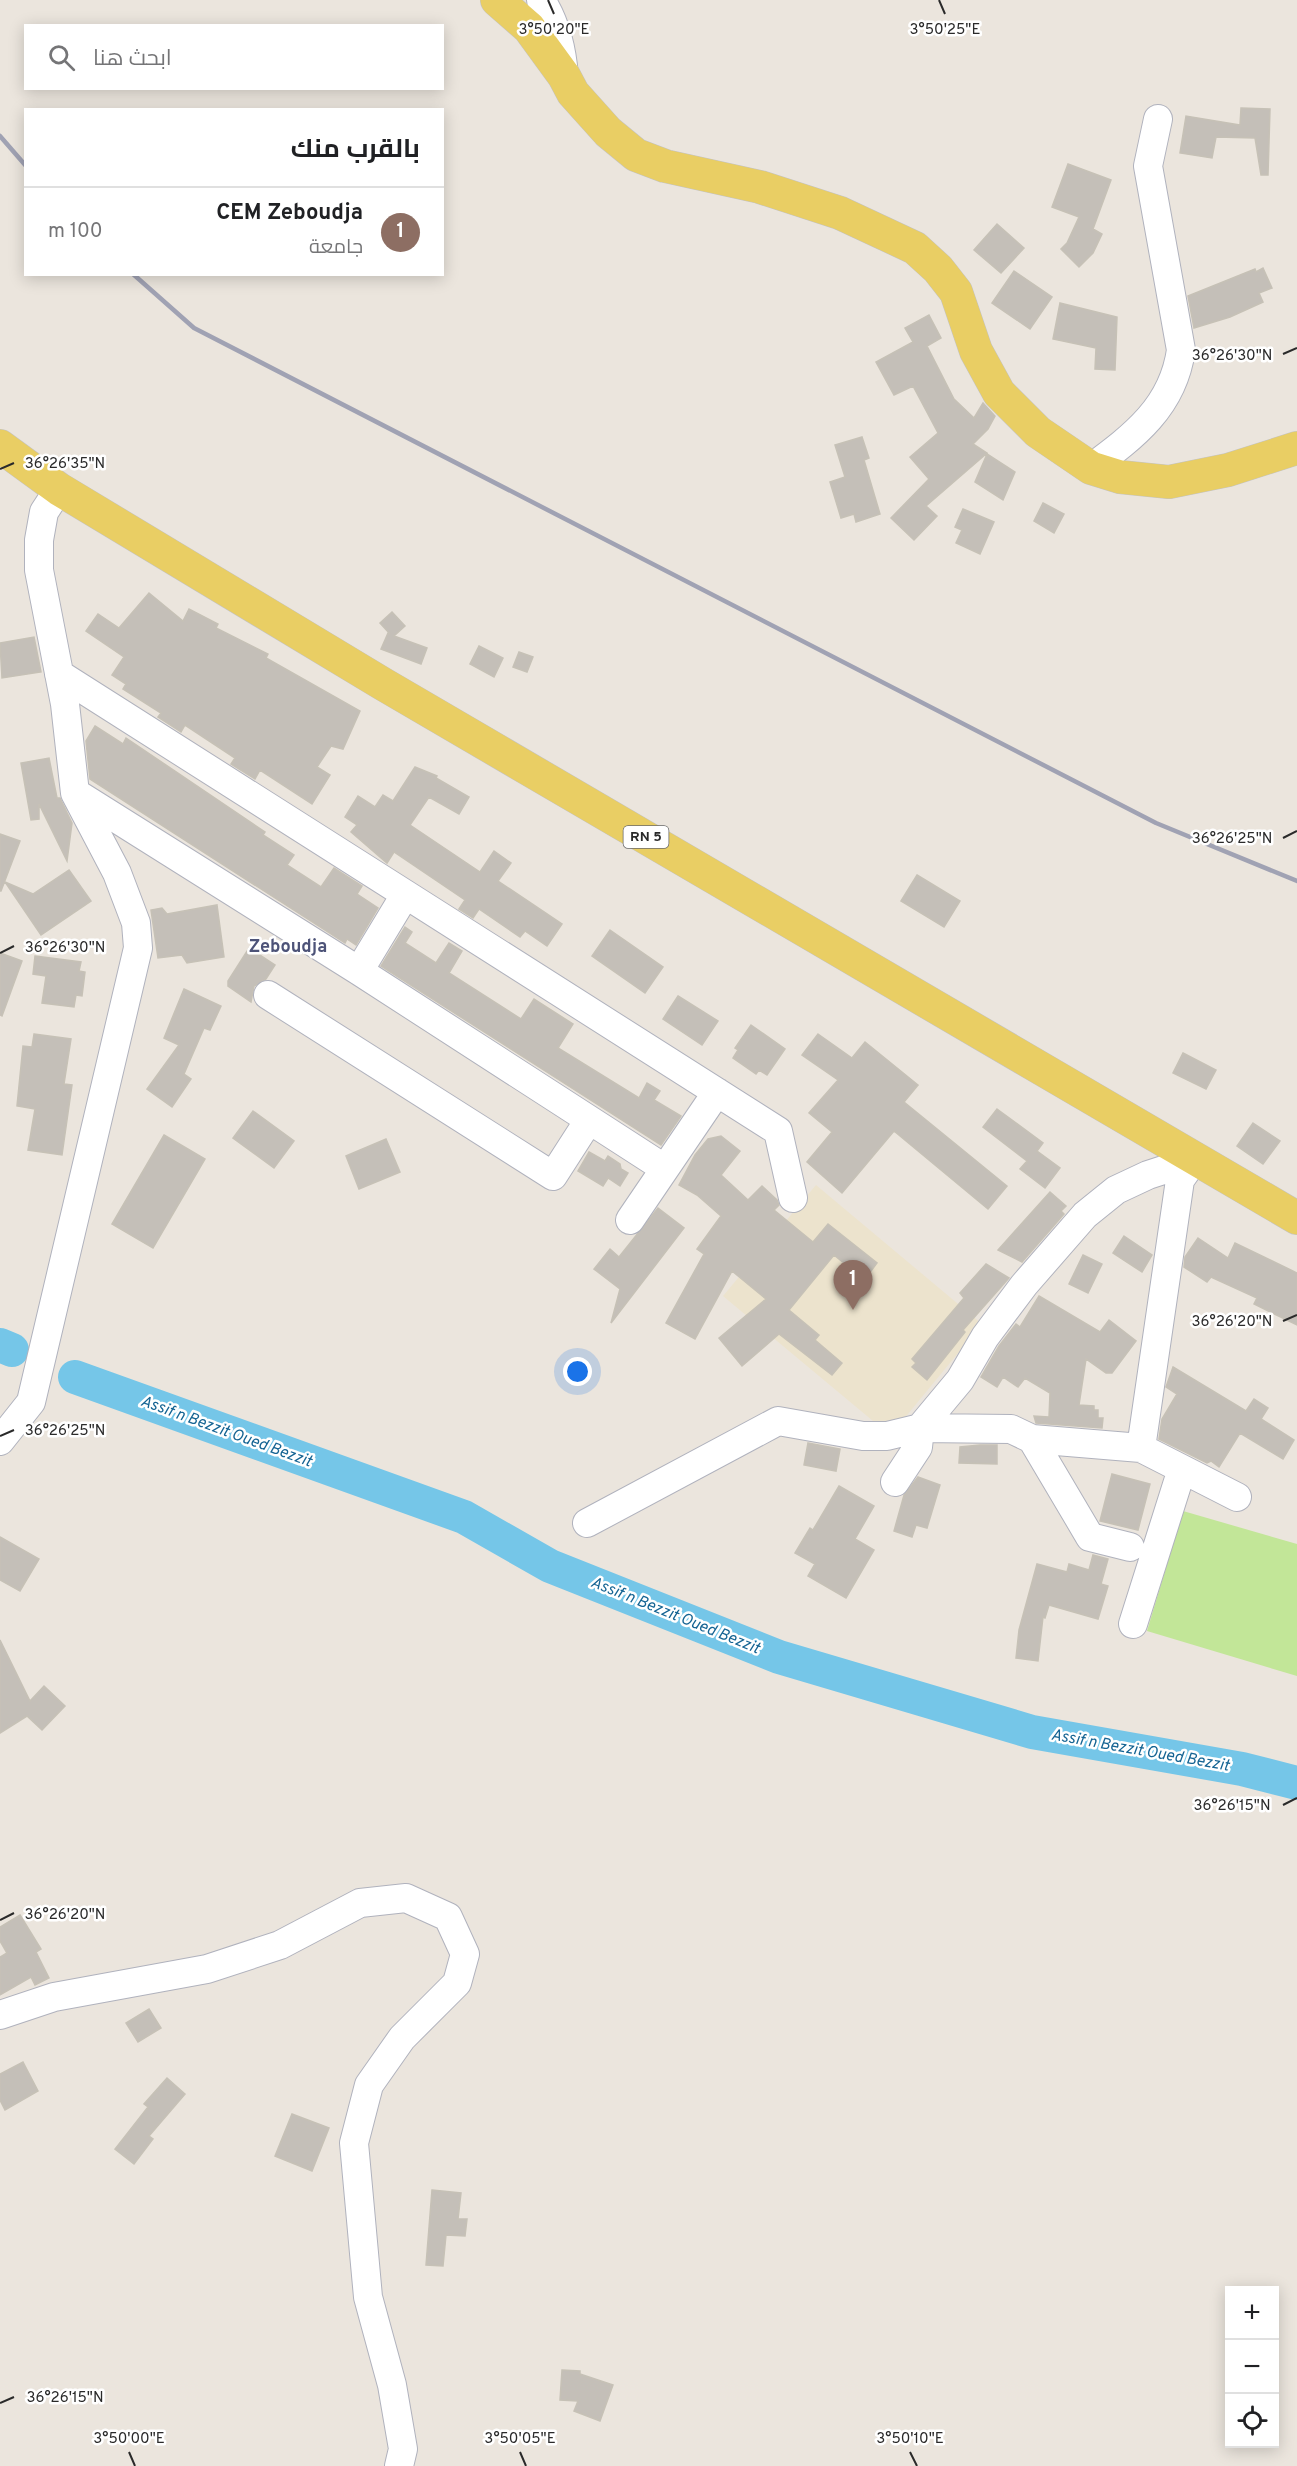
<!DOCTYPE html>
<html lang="ar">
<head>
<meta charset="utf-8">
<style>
  body { margin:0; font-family:Overpass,Cairo,sans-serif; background:#f6f6f6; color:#202124; direction:rtl }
  .controls { position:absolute; right:18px; bottom:18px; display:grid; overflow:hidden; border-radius:0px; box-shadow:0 3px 15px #0003 }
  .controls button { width:54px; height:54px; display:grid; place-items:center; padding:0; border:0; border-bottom:2px solid #e0e0e0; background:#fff; color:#202124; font:30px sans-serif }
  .you { position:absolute; left:578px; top:1372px; width:21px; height:21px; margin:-15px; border:4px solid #fff; border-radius:50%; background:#1a73e8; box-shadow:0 0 0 9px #1a73e833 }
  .badge { display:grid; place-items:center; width:39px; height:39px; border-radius:50%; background:#455ff0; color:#fff; font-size:20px; font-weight:700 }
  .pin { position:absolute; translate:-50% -50px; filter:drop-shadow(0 2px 3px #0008) }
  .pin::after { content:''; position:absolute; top:32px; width:21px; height:18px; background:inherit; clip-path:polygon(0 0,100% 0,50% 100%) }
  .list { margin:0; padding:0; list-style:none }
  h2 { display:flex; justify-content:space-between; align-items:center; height:78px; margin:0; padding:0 24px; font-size:26px }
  h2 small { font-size:20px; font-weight:400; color:#757577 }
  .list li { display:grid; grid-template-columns:39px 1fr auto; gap:18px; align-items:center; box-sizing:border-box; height:90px; padding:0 24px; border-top:2px solid #e0e0e0 }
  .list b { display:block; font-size:22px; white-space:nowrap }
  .list p { margin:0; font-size:20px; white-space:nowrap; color:#757577 }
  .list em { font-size:20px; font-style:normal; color:#757577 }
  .icon { flex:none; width:33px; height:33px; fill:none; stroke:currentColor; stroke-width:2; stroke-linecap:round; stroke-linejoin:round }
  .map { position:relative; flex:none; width:1297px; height:2466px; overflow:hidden; direction:ltr }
  .search { position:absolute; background:#fff; box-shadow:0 3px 15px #0003; left:24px; top:24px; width:420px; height:66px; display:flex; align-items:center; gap:15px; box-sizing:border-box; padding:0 21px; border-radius:0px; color:#757577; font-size:22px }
  .panel { position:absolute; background:#fff; box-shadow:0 3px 15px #0003; left:24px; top:108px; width:420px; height:168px; border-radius:0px; direction:rtl }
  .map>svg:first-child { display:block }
</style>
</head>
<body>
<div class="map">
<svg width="1297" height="2466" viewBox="0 0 1297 2466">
  <rect width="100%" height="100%" fill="#ebe5dd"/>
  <path fill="#ece3cd" d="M816,1185L982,1324L903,1420L879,1426L723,1296Z"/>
  <path fill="#c2e698" d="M1183,1511L1297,1544V1676L1147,1631Z"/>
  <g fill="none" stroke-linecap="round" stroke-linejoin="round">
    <path stroke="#75c6e8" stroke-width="34" d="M0,1345L12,1350
      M75,1377L464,1517L550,1566L779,1657L1032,1732L1242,1769L1297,1783"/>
  </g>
  <path fill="#c4bfb8" stroke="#c6c1b6" stroke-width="1.5" d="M1241,108L1270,109L1268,175H1261L1255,138L1216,137L1212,158L1180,153L1186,116L1240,125Z
    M1068,164L1111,180L1093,229L1102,234L1093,253L1079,267L1061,249L1067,243L1079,217L1052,207Z
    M997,224L1024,248L1001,273L974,250Z
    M1263,268L1272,288L1259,293L1263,302L1230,317L1194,328L1188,296L1255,269L1256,272Z
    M1014,271L1052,297L1030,329L992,303Z
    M1060,303L1117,317L1115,370L1095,369L1096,348L1053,339Z
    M929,315L941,338L927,346L954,399L974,418L983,403L995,416L988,429L973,444L987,453L926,506L937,516L914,540L891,518L929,479L910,457L938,433L913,386L894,395L876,362L913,342L905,328Z
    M862,437L869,458L864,460L880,514L856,522L854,514L841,518L830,482L845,477L835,445Z
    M987,454L1015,472L1003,500L975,482Z
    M1043,503L1064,514L1054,533L1034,521Z
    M963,509L994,522L980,554L956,543L962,530L955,527Z
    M149,593L183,621L189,609L218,624L216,628L268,654L266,658L360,711L343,749L331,746L317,767L330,775L312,804L260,770L255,779L231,764L235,758L185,725L181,732L158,717L161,713L123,689L126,684L112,675L124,657L86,631L98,614L119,628Z
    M392,612L405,626L394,636L427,648L421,664L381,649L388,633L390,634L380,623Z
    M34,637L41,672L2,678L0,643Z
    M479,646L503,658L494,677L470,664Z
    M519,652L533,657L527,672L513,667Z
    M95,726L123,744L126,738L265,832L263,835L294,855L287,865L321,887L334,868L362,886L357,894L378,908L356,945L347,939L345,943L90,779L86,741Z
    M49,758L57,798H60L72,823L67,861L39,804V819L31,820L21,763Z
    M415,767L437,776L436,778L469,797L459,814L429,797L410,825L480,872L494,851L511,863L498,881L562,924L547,946L525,931L520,937L479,909L473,918L459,909L465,900L394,852L387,863L351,832L357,825L345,817L358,796L375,807L383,795L393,801Z
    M0,834L20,841L1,891H0Z
    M69,870L91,901L41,935L5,882L33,894Z
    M917,875L960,901L944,927L901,901Z
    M217,905L224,957L187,963L182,955L158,958L151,910L162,908L167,914Z
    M405,927L412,932L405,943L436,963L449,943L462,951L449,973L521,1019L534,999L573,1024L558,1048L639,1098L647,1083L660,1091L654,1100L681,1116L661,1145L381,966Z
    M610,930L663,967L645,993L592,956Z
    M249,948L275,965L266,979L254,986L251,1002L228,986V981Z
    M0,953L22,961L2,1016L0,1015Z
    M35,956L81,962L79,971L85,972L82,996L76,995L74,1007L42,1003L46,976L33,974Z
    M184,989L221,1006L210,1030L204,1028L184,1074L191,1079L172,1107L147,1089L179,1045L164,1038Z
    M678,996L718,1021L702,1045L663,1019Z
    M751,1025L785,1049L767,1075L759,1070L756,1074L733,1058L738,1050L735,1048Z
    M34,1034L71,1039L64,1084L72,1085L62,1155L28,1150L35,1109L17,1106L23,1046L32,1047Z
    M818,1034L852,1058L865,1042L918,1085L904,1102L1007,1186L988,1209L894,1131L842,1193L807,1162L832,1132L809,1113L838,1080L802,1055Z
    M1183,1053L1216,1070L1206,1089L1173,1073Z
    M997,1109L1043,1143L1037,1151L1060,1168L1045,1188L1020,1169L1027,1161L983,1127Z
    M253,1111L294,1141L274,1168L233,1138Z
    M1253,1123L1280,1141L1263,1164L1237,1146Z
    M164,1135L205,1159L153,1248L112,1224Z
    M721,1136L740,1151L721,1175L748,1200L762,1186L777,1200L779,1205L774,1210L813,1242L828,1224L877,1263L868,1275L860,1269L856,1273L834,1255L789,1310L819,1335L815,1340L842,1363L832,1375L779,1334L742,1366L719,1338L766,1299L732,1271L695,1339L666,1323L704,1254L697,1249L721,1216L697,1195L679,1185L695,1155L708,1139Z
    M386,1139L400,1172L359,1189L346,1156Z
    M589,1152L605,1161L608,1156L620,1164L621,1169L628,1173L620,1186L608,1178L603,1186L578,1171Z
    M1050,1192L1066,1206L1061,1211L1064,1214L1022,1262L998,1250Z
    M658,1208L684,1228L611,1323L620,1289L594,1269L610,1249L619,1257Z
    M1124,1236L1152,1255L1142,1272L1113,1253Z
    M1198,1238L1228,1258L1235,1243L1297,1273V1325L1254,1304L1257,1298L1211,1277L1207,1282L1184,1267L1185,1257Z
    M1083,1255L1102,1264L1088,1293L1069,1284Z
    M986,1264L1009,1278L963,1330L965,1332L927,1380L912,1367L916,1363L912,1359L964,1298L960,1293Z
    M1039,1296L1100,1332L1109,1320L1136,1341L1112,1373H1106L1086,1359L1079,1405L1094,1406V1410H1098V1418H1103L1102,1428L1036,1423L1034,1416L1049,1417L1050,1393L1025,1378L1018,1387L1003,1377L997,1387L981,1377L999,1346L1016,1324L1020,1327Z
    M1173,1367L1246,1411L1254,1399L1268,1408L1261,1419L1294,1440L1283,1459L1240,1433L1219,1467L1211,1461L1207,1463L1159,1439L1162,1419L1177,1394L1166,1387Z
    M808,1443L840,1449L836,1471L804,1465Z
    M980,1445H997V1464L959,1463L960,1447Z
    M1112,1474L1150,1484L1138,1530L1100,1521Z
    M918,1477L940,1485L927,1528L916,1525L912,1537L894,1531L904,1495Z
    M839,1486L874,1506L855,1539L874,1550L846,1598L808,1576L815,1564L795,1553L810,1528L813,1530Z
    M0,1537L39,1559L20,1591L0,1580Z
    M1093,1555L1108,1559L1101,1584L1108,1586L1098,1619L1049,1605L1045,1618L1043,1617L1038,1661L1016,1658L1019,1630L1037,1564L1067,1572L1069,1564L1089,1570Z
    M0,1640L30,1701L44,1686L65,1706L42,1730L27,1716L0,1733Z
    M20,1915L41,1949L36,1952L49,1978L35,1985L31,1977L0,1995V1957L7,1953L0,1941V1927Z
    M149,2009L161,2028L138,2042L126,2023Z
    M23,2062L38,2091L5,2110L0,2100V2074Z
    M167,2078L185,2094L149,2136L153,2139L134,2164L115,2149L148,2107L144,2104Z
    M292,2114L329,2128L312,2171L275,2156Z
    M432,2190L461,2193L458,2219H467L465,2236L446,2235L443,2266L426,2265Z
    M562,2370L580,2371V2374L613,2385L600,2421L574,2411L578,2401L560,2400Z"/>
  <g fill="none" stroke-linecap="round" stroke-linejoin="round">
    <g stroke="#b0b2bd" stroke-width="30">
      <path id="minor" d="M541,0C556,23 562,50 564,76
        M1091,468C1134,436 1173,407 1181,350L1148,166L1158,119
        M59,674L778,1131L793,1198
        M79,795L359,971L664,1168
        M359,971L405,895
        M268,995L553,1176L589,1120
        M630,1220L717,1092
        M1032,1439L1090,1537L1130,1547
        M0,1441L31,1402L138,948L136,923L117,873L75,793L65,704L39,570V540L44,512L59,489
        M1141,1448L1180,1180L1194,1160
        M895,1482L918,1447L920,1428L960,1380L985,1337L1024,1285L1085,1215L1116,1190L1148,1175L1194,1160
        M587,1523L778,1421L863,1436H887L920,1428L1011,1429L1032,1439L1141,1448L1237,1497
        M1133,1624L1182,1469
        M0,2015L54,1997L207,1969L280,1945L360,1903L406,1898L448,1917L465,1954L457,1983L402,2038L369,2085L354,2143L368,2297L392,2385L403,2449L399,2466"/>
    </g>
    <g stroke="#c3c3c3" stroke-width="34">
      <path id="major" d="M497,0L529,28L564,76L573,93L608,132L636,155L665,166L760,187L840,213L915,248L938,269L956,292L976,351L999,393L1038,432L1091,468L1120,477L1169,482L1228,470L1297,448
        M0,446L59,489L383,684L1297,1218"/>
    </g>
    <use href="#minor" stroke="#fff" stroke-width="28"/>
    <use href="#major" stroke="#e9ce64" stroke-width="33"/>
    <path stroke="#a0a2b3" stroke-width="4.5" d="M0,136L26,166
      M133,274L194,328L1156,823L1297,881"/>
  </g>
  <path fill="none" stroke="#2a2a2a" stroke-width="2" d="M548,0L554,14M939,0L945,14M1283,354L1297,348M0,469L14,463M1283,838L1297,831M0,953L14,946M1283,1321L1297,1315M0,1436L14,1430M1283,1805L1297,1798M0,1920L14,1913M0,2403L14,2397M129,2452L135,2466M520,2452L526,2466M910,2452L917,2466"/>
  <g text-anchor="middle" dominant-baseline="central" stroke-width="5" stroke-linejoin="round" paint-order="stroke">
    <rect fill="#fff" stroke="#6a6a6a" stroke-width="1.5" x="623.5" y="826" width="45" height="22" rx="4.5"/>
    <g font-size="14" font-weight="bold" fill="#2a2a2a">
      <text x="646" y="837">RN 5</text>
    </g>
    <g font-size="16" font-style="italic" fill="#156493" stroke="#fff">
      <text transform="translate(226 1432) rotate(20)">Assif n Bezzit Oued Bezzit</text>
      <text transform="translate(675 1616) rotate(22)">Assif n Bezzit Oued Bezzit</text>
      <text transform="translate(1140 1751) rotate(10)">Assif n Bezzit Oued Bezzit</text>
    </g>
    <g font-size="18" font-weight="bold" fill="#4d5378" stroke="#fff">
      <text x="288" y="947">Zeboudja</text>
    </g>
  </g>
  <g font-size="15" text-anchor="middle" fill="#2a2a2a" stroke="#fff" stroke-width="5" stroke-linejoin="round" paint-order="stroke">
    <text x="554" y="34">3°50'20"E</text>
    <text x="945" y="34">3°50'25"E</text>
    <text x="1232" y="360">36°26'30"N</text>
    <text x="65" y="468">36°26'35"N</text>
    <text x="1232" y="843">36°26'25"N</text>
    <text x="65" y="952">36°26'30"N</text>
    <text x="1232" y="1326">36°26'20"N</text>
    <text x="65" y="1435">36°26'25"N</text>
    <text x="1232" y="1810">36°26'15"N</text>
    <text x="65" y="1919">36°26'20"N</text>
    <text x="65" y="2402">36°26'15"N</text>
    <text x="129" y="2443">3°50'00"E</text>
    <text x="520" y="2443">3°50'05"E</text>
    <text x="910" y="2443">3°50'10"E</text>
  </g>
</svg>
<div class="controls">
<button>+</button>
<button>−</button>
<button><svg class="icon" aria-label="locate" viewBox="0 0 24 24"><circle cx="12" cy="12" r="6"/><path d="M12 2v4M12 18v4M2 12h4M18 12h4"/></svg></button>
</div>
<div class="you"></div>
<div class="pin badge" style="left:853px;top:1310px;background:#8d6e63">1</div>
<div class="search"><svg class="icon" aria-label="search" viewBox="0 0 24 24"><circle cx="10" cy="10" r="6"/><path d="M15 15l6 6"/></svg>ابحث هنا</div>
<section class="panel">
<h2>بالقرب منك<small></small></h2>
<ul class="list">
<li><span class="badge" style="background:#8d6e63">1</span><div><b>CEM Zeboudja</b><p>جامعة</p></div><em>100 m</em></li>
</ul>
</section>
</div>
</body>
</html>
